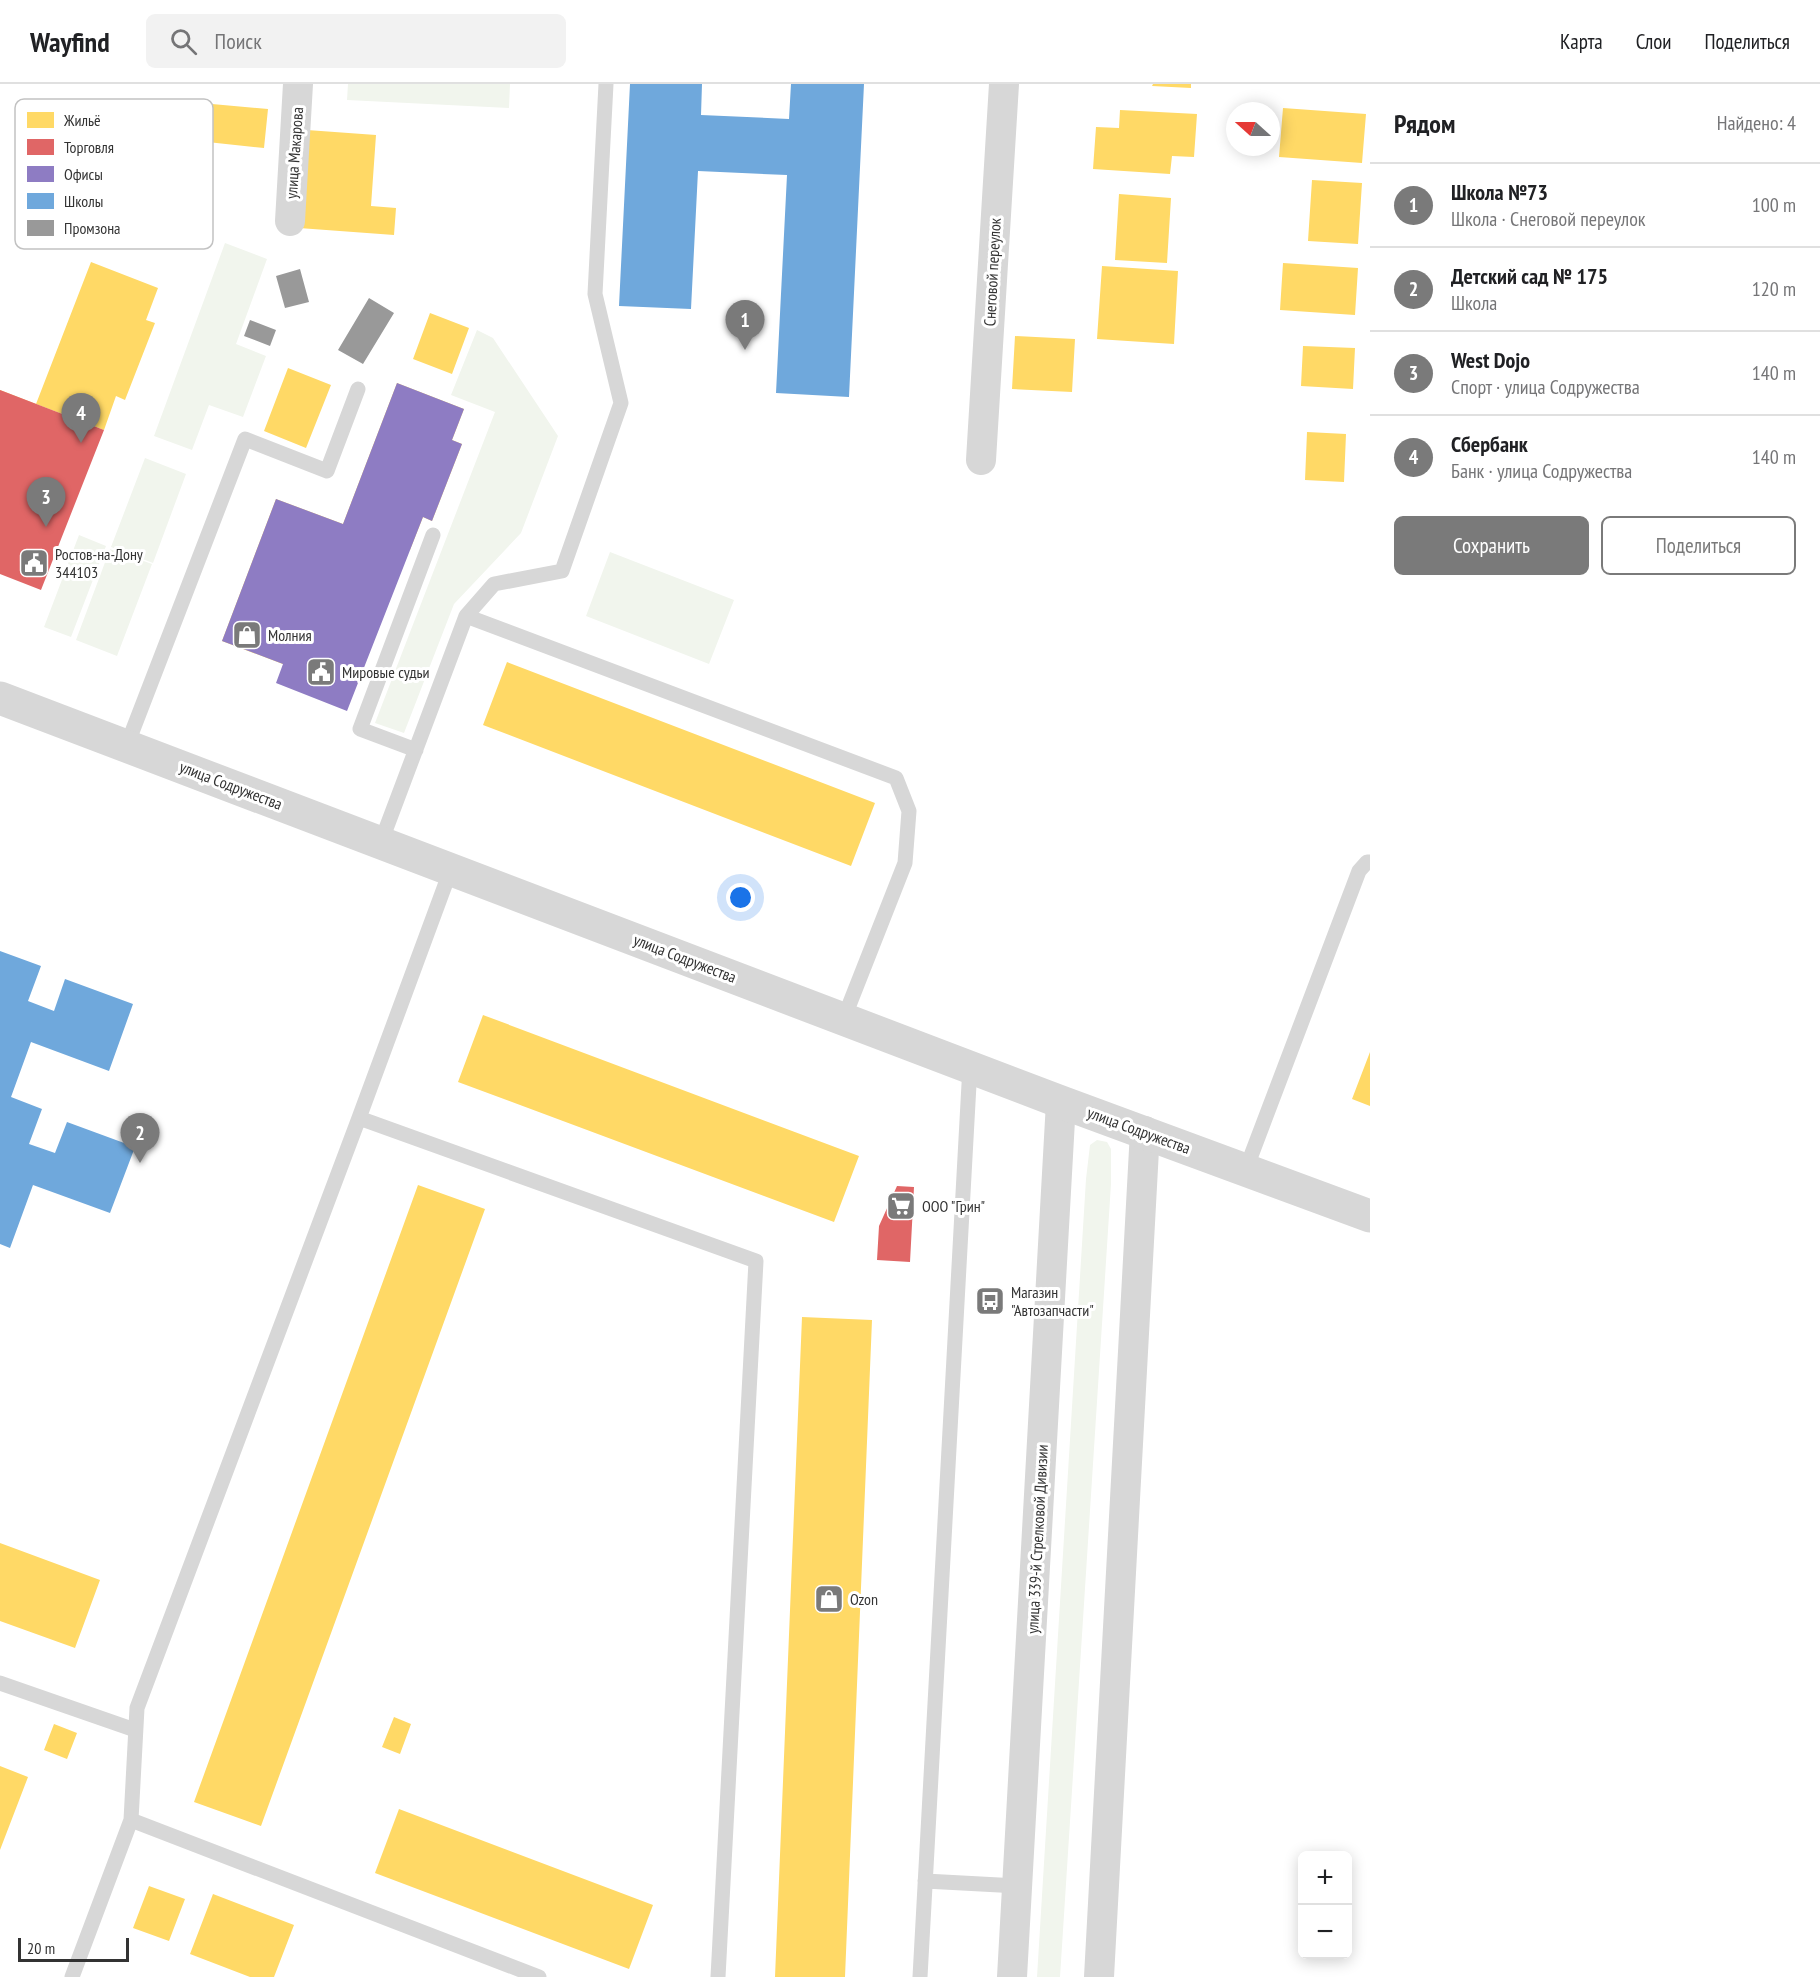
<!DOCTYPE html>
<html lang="ru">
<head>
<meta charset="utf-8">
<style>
  body { margin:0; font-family:"PT Sans Narrow",sans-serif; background:#f2f2f2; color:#202124 }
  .controls { position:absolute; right:18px; bottom:18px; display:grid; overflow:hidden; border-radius:9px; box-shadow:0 3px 15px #0003 }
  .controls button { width:54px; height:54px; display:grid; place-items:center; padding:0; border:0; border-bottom:2px solid #e0e0e0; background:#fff; color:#202124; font:30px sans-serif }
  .compass { position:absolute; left:1226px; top:18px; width:54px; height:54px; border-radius:50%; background:#fff; box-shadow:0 3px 15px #0003; rotate:291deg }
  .scale { position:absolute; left:18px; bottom:15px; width:111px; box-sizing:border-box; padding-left:6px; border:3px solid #333; border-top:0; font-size:16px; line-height:21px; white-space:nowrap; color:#333; -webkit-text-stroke:4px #fff; paint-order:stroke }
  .you { position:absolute; left:741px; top:814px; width:21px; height:21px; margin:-15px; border:4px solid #fff; border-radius:50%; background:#1a73e8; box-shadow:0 0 0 9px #1a73e833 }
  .badge { display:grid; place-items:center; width:39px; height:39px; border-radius:50%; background:#7a7a7a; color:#fff; font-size:20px; font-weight:700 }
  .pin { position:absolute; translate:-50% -50px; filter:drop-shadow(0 2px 3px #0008) }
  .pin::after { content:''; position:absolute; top:32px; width:21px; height:18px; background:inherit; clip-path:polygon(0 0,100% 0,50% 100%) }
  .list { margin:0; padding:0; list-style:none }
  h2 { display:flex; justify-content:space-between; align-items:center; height:78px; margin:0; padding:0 24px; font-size:26px }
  h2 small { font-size:20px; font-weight:400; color:#757577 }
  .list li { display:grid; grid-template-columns:39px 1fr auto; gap:18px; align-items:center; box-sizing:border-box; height:84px; padding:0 24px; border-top:2px solid #e0e0e0 }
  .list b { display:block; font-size:22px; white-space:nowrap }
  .list p { margin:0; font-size:20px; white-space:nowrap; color:#757577 }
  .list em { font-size:20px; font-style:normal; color:#757577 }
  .actions { display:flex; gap:12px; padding:18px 24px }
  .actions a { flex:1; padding:14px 0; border:2px solid #7a7a7a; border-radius:9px; text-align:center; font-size:21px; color:#7a7a7a }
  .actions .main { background:#7a7a7a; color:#fff }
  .icon { flex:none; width:33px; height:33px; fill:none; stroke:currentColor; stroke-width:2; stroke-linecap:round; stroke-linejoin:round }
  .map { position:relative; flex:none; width:1370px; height:1893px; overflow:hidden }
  header { display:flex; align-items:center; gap:36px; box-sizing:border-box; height:84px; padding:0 30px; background:#fff; border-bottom:2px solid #e0e0e0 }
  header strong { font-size:28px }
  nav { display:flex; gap:33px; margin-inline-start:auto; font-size:21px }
  .search { width:420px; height:54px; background:#f2f2f2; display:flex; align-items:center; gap:15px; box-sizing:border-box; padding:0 21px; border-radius:9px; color:#757577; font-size:22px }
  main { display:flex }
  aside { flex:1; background:#fff }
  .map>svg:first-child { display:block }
</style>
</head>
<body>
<header>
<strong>Wayfind</strong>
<div class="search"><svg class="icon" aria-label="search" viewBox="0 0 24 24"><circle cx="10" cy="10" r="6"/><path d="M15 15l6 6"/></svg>Поиск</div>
<nav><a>Карта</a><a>Слои</a><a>Поделиться</a></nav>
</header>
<main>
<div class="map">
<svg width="1370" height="1893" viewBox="0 0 1370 1893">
  <rect width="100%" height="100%" fill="#fff"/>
  <path fill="#f1f5ed" d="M348,0H510L509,24L347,16Z
    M225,159L267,175L236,260L266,272L243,333L209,321L192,366L154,352Z
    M477,246L493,254L558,352L521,449L454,520L404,649L375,639L495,328L451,311Z
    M145,374L186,390L153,479L111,463Z
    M79,451L106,462L71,553L44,543Z
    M110,465L152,480L117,572L76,556Z
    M610,468L734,516L709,580L586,532Z
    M1097,1056L1107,1058L1111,1065V1100L1060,1893H1037L1086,1095L1090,1061Z"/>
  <path fill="#ffd966" d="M1153,0H1191V4L1152,2Z
    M201,19L268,25L264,64L198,57Z
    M1283,24L1366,30L1362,79L1279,73Z
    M1120,26L1197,30L1194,73L1172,72L1170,90L1093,85L1096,43L1119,44Z
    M307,46L376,51L371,122L396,124L394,151L299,144Z
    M1312,96L1362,99L1358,160L1308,157Z
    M1119,110L1171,114L1167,179L1115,176Z
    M91,178L158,204L146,236L155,239L125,316L116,312L104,346L36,320Z
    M1283,179L1358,184L1355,231L1280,226Z
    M1102,182L1178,187L1174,260L1097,255Z
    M430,229L469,244L452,290L413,275Z
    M1015,252L1075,255L1072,308L1012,305Z
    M1303,262L1355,264L1353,305L1301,302Z
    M288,284L331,301L306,364L264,347Z
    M397,299L464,325L452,356L462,360L432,437L423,433L410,466L343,440Z
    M0,306L36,320L24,351L34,355L4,432L0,430Z
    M1307,348L1346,350L1344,398L1305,396Z
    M276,415L343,440L330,472L340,476L311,553L301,549L288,582L222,557Z
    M507,578L875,719L851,782L483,641Z
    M483,931L859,1072L834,1138L458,998Z
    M1370,968V1022L1352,1015Z
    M418,1101L485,1125L261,1742L194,1718Z
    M802,1233L872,1236L845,1893H775Z
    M0,1459L100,1496L75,1564L0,1537Z
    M394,1633L411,1640L400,1670L382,1663Z
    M54,1640L77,1649L67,1675L44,1666Z
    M0,1682L28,1693L0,1766Z
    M399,1725L653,1821L629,1885L375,1789Z
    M149,1802L185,1815L169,1857L133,1844Z
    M213,1810L294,1841L274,1893H250L190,1870Z"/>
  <path fill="#e06666" d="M0,306L104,346L41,506L0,490Z
    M897,1102L914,1103L910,1178L877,1176L879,1142Z"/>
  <path fill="#8e7cc3" d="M397,299L464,325L452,356L462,360L432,437L423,433L347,627L276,599L283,580L222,557L276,415L343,440Z"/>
  <path fill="#6fa8dc" d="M630,0H702L701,31L789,35L791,0H864L849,313L776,309L787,91L698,87L691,225L619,222Z
    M0,867L41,882L28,917L54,927L65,895L133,920L109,987L31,958L11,1013L42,1025L29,1060L55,1069L67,1038L135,1063L110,1129L33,1101L10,1164L0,1160Z"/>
  <path fill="#999" d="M300,185L309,218L285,224L276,192Z
    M369,214L394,229L363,280L338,266Z
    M250,236L276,246L270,262L244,252Z"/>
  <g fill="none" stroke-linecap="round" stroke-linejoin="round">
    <path stroke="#d7d7d7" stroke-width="15" d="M466,532L494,500L562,487L621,319L595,210L606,0
      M127,661L245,355L327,387L358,305
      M416,666L360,645L433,451
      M381,758L466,532L896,694L909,727L905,779L844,934
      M359,1034L756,1177L718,1893
      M1246,1085L1359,787L1367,778H1370
      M0,1599L135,1646
      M131,1736L539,1893
      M925,1797L1018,1802
      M72,1893L131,1736L137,1624L359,1034L451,785
      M920,1893L970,982"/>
    <path stroke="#d7d7d7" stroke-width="30" d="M290,137L298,0
      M981,376L1004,0
      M1012,1893L1061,1018
      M1099,1893L1145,1047"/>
    <path stroke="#d7d7d7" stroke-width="33" d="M0,614L1061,1018L1370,1132"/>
  </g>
  <defs>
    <g id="civic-square" transform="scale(1.5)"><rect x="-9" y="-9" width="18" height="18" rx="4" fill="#7a7a7a" stroke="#fff"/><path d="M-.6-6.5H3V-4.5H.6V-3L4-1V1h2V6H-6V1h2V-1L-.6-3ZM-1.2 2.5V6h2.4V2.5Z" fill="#fff"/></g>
    <g id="shop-square" transform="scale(1.5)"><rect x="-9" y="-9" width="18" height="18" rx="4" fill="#7a7a7a" stroke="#fff"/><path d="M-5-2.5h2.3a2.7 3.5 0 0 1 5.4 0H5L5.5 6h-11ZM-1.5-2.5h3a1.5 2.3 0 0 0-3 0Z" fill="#fff"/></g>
    <g id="supermarket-square" transform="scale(1.5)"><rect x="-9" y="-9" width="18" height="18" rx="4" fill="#7a7a7a" stroke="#fff"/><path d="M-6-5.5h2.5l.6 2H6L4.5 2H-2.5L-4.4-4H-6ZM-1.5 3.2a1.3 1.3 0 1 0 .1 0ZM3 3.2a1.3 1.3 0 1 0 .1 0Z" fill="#fff"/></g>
    <g id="bus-square" transform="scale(1.5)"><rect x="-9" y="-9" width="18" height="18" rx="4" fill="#7a7a7a" stroke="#fff"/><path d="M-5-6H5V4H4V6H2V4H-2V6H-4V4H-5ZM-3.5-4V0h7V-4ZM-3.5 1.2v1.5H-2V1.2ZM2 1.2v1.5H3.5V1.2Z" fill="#fff"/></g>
  </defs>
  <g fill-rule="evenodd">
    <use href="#civic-square" x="34" y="479"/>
    <use href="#shop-square" x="247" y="551"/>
    <use href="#civic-square" x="321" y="588"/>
    <use href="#supermarket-square" x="901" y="1122"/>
    <use href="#bus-square" x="990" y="1217"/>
    <use href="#shop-square" x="829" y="1515"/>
  </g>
  <g text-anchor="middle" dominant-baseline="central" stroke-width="6" stroke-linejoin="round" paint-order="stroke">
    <g font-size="16" fill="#333" stroke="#fff">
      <text transform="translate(294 69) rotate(-86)">улица Макарова</text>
      <text transform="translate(992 188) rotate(-87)">Снеговой переулок</text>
      <text transform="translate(231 701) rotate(21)">улица Содружества</text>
      <text transform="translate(685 874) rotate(21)">улица Содружества</text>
      <text transform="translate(1139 1046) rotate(20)">улица Содружества</text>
      <text transform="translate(1037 1455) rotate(-87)">улица 339-й Стрелковой Дивизии</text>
    </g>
    <g font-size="16" fill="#333" stroke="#fff" text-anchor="start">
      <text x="55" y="470">Ростов-на-Дону<tspan x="55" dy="18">344103</tspan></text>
      <text x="268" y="551">Молния</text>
      <text x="342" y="588">Мировые судьи</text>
      <text x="922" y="1122">ООО "Грин"</text>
      <text x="1011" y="1208">Магазин<tspan x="1011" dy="18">"Автозапчасти"</tspan></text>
      <text x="850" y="1515">Ozon</text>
    </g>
  </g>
  <rect x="15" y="15" width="198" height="150" rx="9" fill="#fff" stroke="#c2c2c2" stroke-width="1.5"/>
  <rect x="27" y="28" width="27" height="16" fill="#ffd966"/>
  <rect x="27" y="55" width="27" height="16" fill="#e06666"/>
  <rect x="27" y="82" width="27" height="16" fill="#8e7cc3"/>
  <rect x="27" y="109" width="27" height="16" fill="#6fa8dc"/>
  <rect x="27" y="136" width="27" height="16" fill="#999"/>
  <g font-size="16" fill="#333">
    <text x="64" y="42">Жильё</text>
    <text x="64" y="69">Торговля</text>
    <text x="64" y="96">Офисы</text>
    <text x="64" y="123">Школы</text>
    <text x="64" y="150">Промзона</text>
  </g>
</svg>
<div class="controls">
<button>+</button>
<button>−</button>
</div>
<svg class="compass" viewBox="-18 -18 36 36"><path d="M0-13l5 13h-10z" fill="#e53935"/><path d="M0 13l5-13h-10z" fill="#757577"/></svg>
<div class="scale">20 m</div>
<div class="you"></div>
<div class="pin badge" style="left:745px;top:266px">1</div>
<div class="pin badge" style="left:140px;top:1079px">2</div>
<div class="pin badge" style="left:46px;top:443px">3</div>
<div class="pin badge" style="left:81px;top:359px">4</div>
</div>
<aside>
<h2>Рядом<small>Найдено: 4</small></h2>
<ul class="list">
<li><span class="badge">1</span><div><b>Школа №73</b><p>Школа · Снеговой переулок</p></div><em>100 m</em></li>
<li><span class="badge">2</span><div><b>Детский сад № 175</b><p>Школа</p></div><em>120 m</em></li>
<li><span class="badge">3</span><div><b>West Dojo</b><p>Спорт · улица Содружества</p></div><em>140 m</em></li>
<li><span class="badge">4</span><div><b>Сбербанк</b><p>Банк · улица Содружества</p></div><em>140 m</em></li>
</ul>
<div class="actions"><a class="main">Сохранить</a><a>Поделиться</a></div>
</aside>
</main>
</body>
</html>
